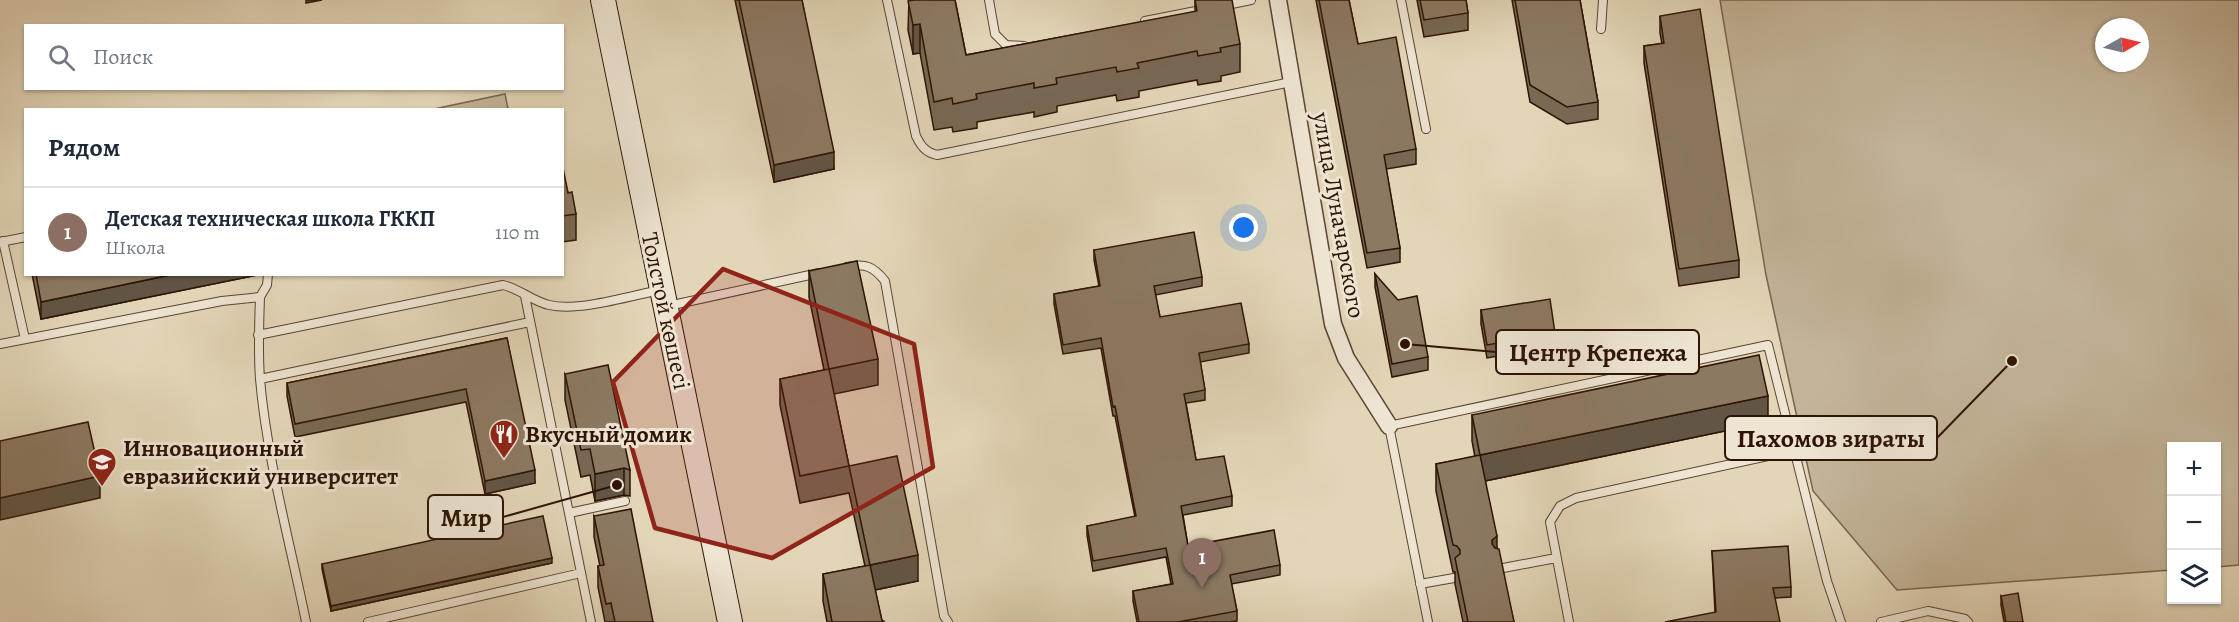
<!DOCTYPE html>
<html lang="ru">
<head>
<meta charset="utf-8">
<style>
  body { margin:0; font-family:Alegreya,serif; background:#f2f2f3; color:#1f2937 }
  .controls { position:absolute; right:18px; bottom:18px; display:grid; overflow:hidden; border-radius:0px; box-shadow:0 2px 4px #0004 }
  .controls button { width:54px; height:54px; display:grid; place-items:center; padding:0; border:0; border-bottom:2px solid #e0e1e3; background:#fff; color:#1f2937; font:30px sans-serif }
  .compass { position:absolute; left:2095px; top:18px; width:54px; height:54px; border-radius:50%; background:#fff; box-shadow:0 2px 4px #0004; rotate:82deg }
  .you { position:absolute; left:1244px; top:228px; width:21px; height:21px; margin:-15px; border:4px solid #fff; border-radius:50%; background:#1a73e8; box-shadow:0 0 0 9px #1a73e833 }
  .badge { display:grid; place-items:center; width:39px; height:39px; border-radius:50%; background:#0b8043; color:#fff; font-size:20px; font-weight:700 }
  .pin { position:absolute; translate:-50% -50px; filter:drop-shadow(0 2px 3px #0008) }
  .pin::after { content:''; position:absolute; top:32px; width:21px; height:18px; background:inherit; clip-path:polygon(0 0,100% 0,50% 100%) }
  .list { margin:0; padding:0; list-style:none }
  h2 { display:flex; justify-content:space-between; align-items:center; height:78px; margin:0; padding:0 24px; font-size:26px }
  h2 small { font-size:20px; font-weight:400; color:#747a83 }
  .list li { display:grid; grid-template-columns:39px 1fr auto; gap:18px; align-items:center; box-sizing:border-box; height:90px; padding:0 24px; border-top:2px solid #e0e1e3 }
  .list b { display:block; font-size:22px; white-space:nowrap }
  .list p { margin:0; font-size:20px; white-space:nowrap; color:#747a83 }
  .list em { font-size:20px; font-style:normal; color:#747a83 }
  .icon { flex:none; width:33px; height:33px; fill:none; stroke:currentColor; stroke-width:2; stroke-linecap:round; stroke-linejoin:round }
  .map { position:relative; flex:none; width:2239px; height:622px; overflow:hidden }
  .search { position:absolute; background:#fff; box-shadow:0 2px 4px #0004; left:24px; top:24px; width:540px; height:66px; display:flex; align-items:center; gap:15px; box-sizing:border-box; padding:0 21px; border-radius:0px; color:#747a83; font-size:22px }
  .panel { position:absolute; background:#fff; box-shadow:0 2px 4px #0004; left:24px; top:108px; width:540px; height:168px; border-radius:0px }
  .map>svg:first-child { display:block }
</style>
</head>
<body>
<div class="map">
<svg width="2239" height="622" viewBox="0 0 2239 622">
  <rect width="100%" height="100%" fill="#e3d6b8"/>
  <filter id="stains"><feTurbulence type="fractalNoise" baseFrequency=".00333" numOctaves="4"/><feColorMatrix values="0 0 0 0 .2 0 0 0 0 .09 0 0 0 0 .02 0 0 0 .5 -.17"/></filter>
  <radialGradient id="worn" r=".72"><stop offset=".6" stop-color="#630" stop-opacity="0"/><stop offset="1" stop-color="#630" stop-opacity=".3"/></radialGradient>
  <path fill="#c4b59a" stroke="#796450" stroke-width="1.5" fill-rule="evenodd" d="M1720,0H2239V565L2217,567L2216,446H2172L2171,570L1897,590L1813,491L1766,275ZM2104,27H2140V63H2104Z
    M505,94L508,109H434Z"/>
  <g fill="none" stroke-linecap="round" stroke-linejoin="round">
    <g stroke="#5b4432" stroke-width="10">
      <path id="service" d="M887,0L916,136C921,146 925,152 937,155L1291,82
        M989,0L995,34L1006,45L1024,46
        M1401,0L1426,129
        M1222,6L1251,0
        M1145,21L1206,9
        M1601,29L1603,0
        M3,241L25,339
        M0,242L26,237
        M847,267C865,263 873,266 885,281L944,616L948,622
        M525,296L591,622
        M260,297L267,285L268,274
        M668,306L819,273
        M258,335L503,285C520,289 532,301 549,305C578,312 630,296 660,290
        M0,344L222,301L260,297C259,324 258,352 260,379C267,460 290,542 306,622
        M260,379L530,322
        M569,513L625,501
        M1498,569L1556,558
        M1420,584L1454,578
        M368,622L581,573
        M1428,622L1389,426L1768,345L1827,581L1841,622
        M1569,622L1550,522L1560,506L1576,498L1795,450
        M1881,622L1928,611L1965,619L1968,622"/>
    </g>
    <g stroke="#5b4432" stroke-width="19">
      <path id="minor" d="M1278,0L1333,324L1346,358L1389,426"/>
    </g>
    <g stroke="#2e1405" stroke-width="26">
      <path id="secondary" d="M603,0L730,622"/>
    </g>
    <use href="#service" stroke="#ede4d1" stroke-width="8"/>
    <use href="#minor" stroke="#ede4d1" stroke-width="16"/>
    <use href="#secondary" stroke="#ede4d1" stroke-width="24"/>
  </g>
  <path fill="#786854" stroke="#2e1405" stroke-width="1.5" d="M735,0H802L834,169L774,182Z
    M909,0H955L966,55L1195,12V0L1240,44V72L1221,76V81L1198,85L1197,80L1139,91V97L1117,101L1116,95L1057,106V112L1034,117V112L977,122V128L953,132L952,127L934,130L920,53L913,54L908,30Z
    M1316,0H1349L1358,44L1416,149V164L1386,169L1400,248V262L1367,268Z
    M1417,0H1466L1468,13V30L1424,37Z
    M1512,0H1580L1598,102V119L1567,124L1530,102Z
    M1660,16L1739,260V277L1679,286L1644,63V46L1662,44L1660,33Z
    M562,168L568,193L576,214V240L562,242Z
    M1094,250L1202,277V286L1155,295L1160,317L1249,344V353L1200,362L1205,390V400L1186,403L1196,460L1232,496V506L1183,515L1188,546L1280,565V575L1231,584L1237,611V621L1230,622H1137L1133,601V591L1171,584L1166,557L1093,571L1087,535V526L1135,517L1115,416H1113L1101,348L1063,354L1054,304V294L1099,286L1094,260Z
    M809,271L878,359V385L834,394L849,466L918,581L875,590L882,621L884,622H827L823,601V574L865,566L849,493L800,503L780,405V379L824,370L809,297Z
    M32,274H257V275L41,319Z
    M1375,274L1428,357V370L1392,377L1375,287Z
    M1481,310L1555,333V346L1487,358L1481,324Z
    M507,338L535,483L485,494L466,402L295,437L287,396V383Z
    M565,374L630,470V496L624,495L595,501L590,475L581,477L565,400Z
    M1472,415L1768,422L1485,481L1497,549L1514,622H1463L1455,584V572H1453L1436,491V464L1475,457L1472,441Z
    M594,516L653,622H605L598,587V566H600L594,537Z
    M1712,551L1791,587V597L1775,598L1715,612Z
    M552,563L331,611L322,569V564Z
    M2001,596L2023,622H2004L2001,605Z"/>
  <path fill="#625545" stroke="#2e1405" stroke-width="1.5" d="M306,0H322L306,3Z
    M920,24V53L913,54V25Z
    M834,152V169L774,182V165Z
    M175,274L257,275L41,319V302Z
    M1768,396V422L1480,482V455Z
    M624,468V495L595,501V474Z
    M535,470V483L485,494V481Z
    M100,476V498L0,520V498Z
    M1497,536V563L1492,566V540Z
    M918,555V581L870,591V565Z
    M552,558V563L331,611V606Z"/>
  <path fill="#8c7962" stroke="#2e1405" stroke-width="1.5" d="M739,0H802L834,152L774,165Z
    M914,0H955L966,55L1197,11L1195,0H1232L1240,44L1220,48L1221,52L1198,56L1197,51L1137,63L1139,68L1117,72L1116,67L1056,78L1057,84L1034,88V83L976,94L977,99L953,104L952,98L934,102L920,24L913,25L908,1Z
    M1319,0H1349L1358,44L1396,37L1416,149L1384,155L1400,248L1367,253Z
    M1420,0H1466L1468,13L1424,20Z
    M1515,0H1580L1598,102L1567,107L1530,85Z
    M1700,9L1739,260L1679,269L1644,46L1664,43L1660,16Z
    M562,168H563L568,193L572,192L576,214L562,216Z
    M1194,232L1202,277L1154,286L1160,317L1241,303L1249,344L1199,353L1205,390L1184,394L1196,460L1224,456L1232,496L1181,506L1188,546L1274,530L1280,565L1230,575L1237,611L1178,622H1139L1133,591L1173,584L1166,548L1093,561L1087,526L1136,516L1115,406L1113,407L1101,338L1063,345L1054,294L1100,286L1094,250Z
    M857,261L878,359L829,369L809,271Z
    M36,274H175L41,302Z
    M1375,274L1398,300L1417,296L1428,357L1392,364Z
    M1550,299L1555,333L1487,345L1481,310Z
    M507,338L535,470L485,481L466,389L295,424L287,383Z
    M1759,355L1768,396L1480,455L1472,415Z
    M608,365L630,470L624,468L595,474L590,449L581,450L565,374Z
    M829,369L849,466L800,476L780,379Z
    M88,422L100,476L0,498V441Z
    M1480,455L1497,536L1492,540V544L1495,548L1499,549L1514,622H1468L1455,558L1460,554V550L1457,546L1453,545L1436,464Z
    M897,456L918,555L870,565L849,466Z
    M631,509L653,622H615L611,603L606,604L598,566L604,565L594,516Z
    M543,516L552,558L331,606L322,564Z
    M1788,546L1791,587L1773,588L1780,622H1665L1716,612L1712,551Z
    M870,565L882,621H884V622H832L823,574Z
    M2018,593L2023,622H2006L2001,596Z"/>
  <path fill="#8f2418" fill-opacity="0.2" stroke="#8f2418" stroke-width="4.5" stroke-linejoin="round" d="M723,269L914,344L933,467L772,558L655,528L613,382Z"/>
  <defs>
    <g id="restaurant-pin" transform="scale(1.5)"><path d="M0 17L-7.5 6A9.5 9.5 0 1 1 7.5 6Z" fill="#8f2418" stroke="#ede4d1"/><path d="M-5-6h1v4h1v-4h1v4h1v-4h1v5L-1.5 .5V6h-2V.5L-5-1ZM5-6V6H3V1.5H1.5Q1.5-4 5-6Z" fill="#fff"/></g>
    <g id="university-pin" transform="scale(1.5)"><path d="M0 17L-7.5 6A9.5 9.5 0 1 1 7.5 6Z" fill="#8f2418" stroke="#ede4d1"/><path d="M0-5L7-2L0 1L-7-2ZM-4 1L0 2.5L4 1V4Q0 6-4 4Z" fill="#fff"/></g>
  </defs>
  <g fill-rule="evenodd">
    <use href="#restaurant-pin" x="504" y="434"/>
    <use href="#university-pin" x="102" y="462"/>
  </g>
  <g text-anchor="middle" dominant-baseline="central" stroke-width="6" stroke-linejoin="round" paint-order="stroke">
    <g font-size="24" fill="#2e1405" stroke="#ede4d1">
      <text transform="translate(1339 215) rotate(80)">улица Луначарского</text>
      <text transform="translate(666 311) rotate(78)">Толстой көшесі</text>
    </g>
    <g font-size="24" font-weight="bold" fill="#2e1405" stroke="#ede4d1" text-anchor="start">
      <text x="525" y="434">Вкусный домик</text>
      <text x="123" y="448">Инновационный<tspan x="123" dy="28">евразийский университет</tspan></text>
    </g>
  </g>
  <path fill="none" stroke="#2e1405" stroke-width="2" d="M1405 344L1496 352M2012 361L1937 438M617 485L503 517"/>
  <g fill="#2e1405" stroke="#ede4d1" stroke-width="2">
    <circle cx="1405" cy="344" r="6"/>
    <circle cx="2012" cy="361" r="6"/>
    <circle cx="617" cy="485" r="6"/>
  </g>
  <g fill="#ede4d1" stroke="#2e1405" stroke-width="2">
    <rect x="1496" y="330" width="203" height="44" rx="6"/>
    <rect x="1725" y="416" width="212" height="44" rx="6"/>
    <rect x="428" y="495" width="75" height="44" rx="6"/>
  </g>
  <g font-size="26" text-anchor="middle" font-weight="bold" fill="#2e1405">
    <text x="1598" y="361">Центр Крепежа</text>
    <text x="1831" y="447">Пахомов зираты</text>
    <text x="466" y="526">Мир</text>
  </g>
  <rect width="100%" height="100%" filter="url(#stains)"/>
  <rect width="100%" height="100%" fill="url(#worn)"/>
</svg>
<div class="controls">
<button>+</button>
<button>−</button>
<button><svg class="icon" aria-label="layers" viewBox="0 0 24 24"><path d="M12 4l9 5-9 5-9-5zM3 14l9 5 9-5"/></svg></button>
</div>
<svg class="compass" viewBox="-18 -18 36 36"><path d="M0-13l5 13h-10z" fill="#e53935"/><path d="M0 13l5-13h-10z" fill="#747a83"/></svg>
<div class="you"></div>
<div class="pin badge" style="left:1202px;top:588px;background:#8d6e63">1</div>
<div class="search"><svg class="icon" aria-label="search" viewBox="0 0 24 24"><circle cx="10" cy="10" r="6"/><path d="M15 15l6 6"/></svg>Поиск</div>
<section class="panel">
<h2>Рядом<small></small></h2>
<ul class="list">
<li><span class="badge" style="background:#8d6e63">1</span><div><b>Детская техническая школа ГККП</b><p>Школа</p></div><em>110 m</em></li>
</ul>
</section>
</div>
</body>
</html>
